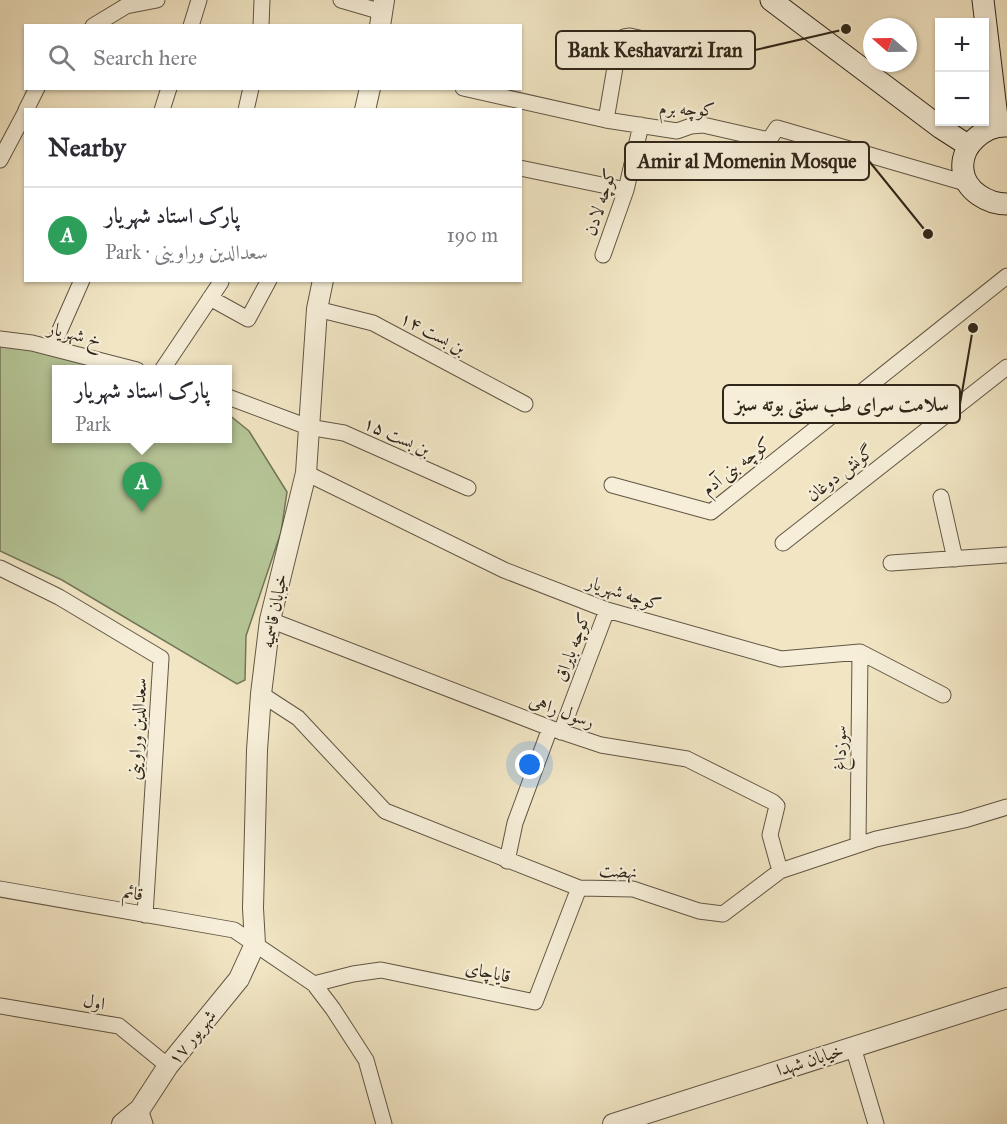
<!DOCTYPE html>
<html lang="en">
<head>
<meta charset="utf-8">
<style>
  body { margin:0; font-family:"IM FELL Great Primer",Amiri,serif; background:#f7f7f7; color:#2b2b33 }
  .controls { position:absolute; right:18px; top:18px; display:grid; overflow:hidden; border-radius:0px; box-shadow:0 2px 4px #0004 }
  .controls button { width:54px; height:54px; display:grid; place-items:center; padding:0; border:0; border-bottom:2px solid #e1e1e2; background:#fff; color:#2b2b33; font:30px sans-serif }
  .compass { position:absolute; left:863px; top:18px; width:54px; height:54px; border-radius:50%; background:#fff; box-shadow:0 2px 4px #0004; rotate:290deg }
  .you { position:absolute; left:530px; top:765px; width:21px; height:21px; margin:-15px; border:4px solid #fff; border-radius:50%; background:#1a73e8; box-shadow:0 0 0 9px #1a73e833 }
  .badge { display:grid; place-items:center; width:39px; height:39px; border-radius:50%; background:#ea580c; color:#fff; font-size:20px; font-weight:700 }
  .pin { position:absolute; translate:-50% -50px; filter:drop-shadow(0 2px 3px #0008) }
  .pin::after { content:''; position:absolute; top:32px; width:21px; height:18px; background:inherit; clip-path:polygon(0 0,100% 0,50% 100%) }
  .popup { position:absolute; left:52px; top:365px; width:180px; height:78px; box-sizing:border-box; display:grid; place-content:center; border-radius:0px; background:#fff; filter:drop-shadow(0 2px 4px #0005); font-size:20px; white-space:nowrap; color:#7c7c81 }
  .popup b { font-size:22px; color:#2b2b33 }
  .popup::after { content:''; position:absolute; left:50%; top:100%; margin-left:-12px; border:12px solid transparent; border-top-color:#fff }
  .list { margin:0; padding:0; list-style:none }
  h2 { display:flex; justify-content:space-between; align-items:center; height:78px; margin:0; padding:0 24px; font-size:26px }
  h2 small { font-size:20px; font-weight:400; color:#7c7c81 }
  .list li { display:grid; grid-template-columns:39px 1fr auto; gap:18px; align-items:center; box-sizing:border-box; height:96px; padding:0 24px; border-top:2px solid #e1e1e2 }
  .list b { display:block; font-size:22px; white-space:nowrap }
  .list p { margin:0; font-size:20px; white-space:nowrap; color:#7c7c81 }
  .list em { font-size:20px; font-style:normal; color:#7c7c81 }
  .icon { flex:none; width:33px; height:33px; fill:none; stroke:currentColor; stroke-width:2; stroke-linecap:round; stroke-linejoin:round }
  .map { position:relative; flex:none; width:1007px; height:1124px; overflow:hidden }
  .search { position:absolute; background:#fff; box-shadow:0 2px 4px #0004; left:24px; top:24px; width:498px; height:66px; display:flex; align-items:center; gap:15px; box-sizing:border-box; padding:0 21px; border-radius:0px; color:#7c7c81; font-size:22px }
  .panel { position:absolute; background:#fff; box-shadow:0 2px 4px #0004; left:24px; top:108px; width:498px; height:174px; border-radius:0px }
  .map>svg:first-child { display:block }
</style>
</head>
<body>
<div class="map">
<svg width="1007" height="1124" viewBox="0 0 1007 1124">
  <rect width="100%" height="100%" fill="#f1e5c3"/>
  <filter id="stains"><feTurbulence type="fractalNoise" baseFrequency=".00333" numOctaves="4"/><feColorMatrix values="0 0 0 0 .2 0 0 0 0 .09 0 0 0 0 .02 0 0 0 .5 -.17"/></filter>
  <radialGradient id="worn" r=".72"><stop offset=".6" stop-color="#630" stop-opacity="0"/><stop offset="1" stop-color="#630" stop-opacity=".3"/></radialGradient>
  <path fill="#b6c697" stroke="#737658" stroke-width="1.5" d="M0,339L137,369L57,370V438H228V414L249,431L287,492L281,532L246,636L245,680L237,684L62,580L0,551Z"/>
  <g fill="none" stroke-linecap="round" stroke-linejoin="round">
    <g stroke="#605644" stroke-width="17">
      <path id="minor" d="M341,0L382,12
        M93,26L126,6L157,0
        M191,26L199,0
        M261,26L262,0
        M463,88L606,120L677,131L691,126L703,125L769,140L777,128L969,184
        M26,110L37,88
        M162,110L169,88
        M246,110L251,88
        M606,120L619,44L624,37L630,36L707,53
        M0,160L26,111
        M520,168L626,190
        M603,255L626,190L641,125
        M210,298L248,319L269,280
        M317,309L373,323L525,404
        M0,339L32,343L137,370
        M52,348L82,280
        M162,370L221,282
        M228,397L308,427L344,433L468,488
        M306,473L504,570L607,610L781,659L860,652L943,695
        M612,485L711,512L1007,276
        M941,497L955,559
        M783,543L1007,367
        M891,563L1007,555
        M0,568L59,597L161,658L145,915
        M270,620L550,728L601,745L687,759L773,802L777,806L770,835L780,871
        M261,694L298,718L385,811L579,888L633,889L699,911L723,914L780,871L876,839L964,820L1007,807
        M561,732L607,610
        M858,844L860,652
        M507,861L515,823L550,728
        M0,889L234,930L314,984L333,1009L366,1060L384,1124
        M314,984L353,974L381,970L535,1002L579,888
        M0,1006L119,1026L168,1066
        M853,1047L876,1124
        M140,1109L145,1124"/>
    </g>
    <g stroke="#605644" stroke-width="22">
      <path id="tertiary" d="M380,26L384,0
        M365,110L370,88
        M122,1124L140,1109L168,1066L239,979L255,944L253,908L257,750L261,694L270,620L306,473L317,309L323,280
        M613,1124L1007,998"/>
    </g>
    <g stroke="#302619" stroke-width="23">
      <path id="secondary" d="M771,0L941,128L969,146
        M983,0L998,126
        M1007,126C985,125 960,145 963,170C965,191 988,204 1007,204"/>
    </g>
    <use href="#minor" stroke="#f6eed8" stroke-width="15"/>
    <use href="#tertiary" stroke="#f6eed8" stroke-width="20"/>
    <use href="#secondary" stroke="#f6eed8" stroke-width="21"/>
  </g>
  <g text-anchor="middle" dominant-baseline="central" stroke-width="4.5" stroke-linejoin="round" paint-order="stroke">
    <g font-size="18" fill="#302619" stroke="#f6eed8">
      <text transform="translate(687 109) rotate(2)">کوچه برم</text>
      <text transform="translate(600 202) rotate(-72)">کوچه لادن</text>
      <text transform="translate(433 333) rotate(28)">بن بست ۱۴</text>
      <text transform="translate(74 334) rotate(14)">خ شهریار</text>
      <text transform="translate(397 436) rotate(24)">بن بست ۱۵</text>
      <text transform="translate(736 466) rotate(-38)">کوچه بنی آدم</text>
      <text transform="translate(840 473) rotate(-38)">گونش دوغان</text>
      <text transform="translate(624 593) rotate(18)">کوچه شهریار</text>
      <text transform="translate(274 611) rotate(-79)">خیابان قاسمیه</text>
      <text transform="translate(572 647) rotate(-69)">کوچه بایراق</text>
      <text transform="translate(562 711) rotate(20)">رسول راهی</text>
      <text transform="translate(137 729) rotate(-86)">سعدالدین وراوینی</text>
      <text transform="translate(840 748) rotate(-90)">سوزداغ</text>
      <text transform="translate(618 871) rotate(4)">نهضت</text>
      <text transform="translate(133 893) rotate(10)">قائم</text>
      <text transform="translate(488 972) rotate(12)">قایاچای</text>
      <text transform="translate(94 1002) rotate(10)">اول</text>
      <text transform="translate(192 1037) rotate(-51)">۱۷ شهریور</text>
      <text transform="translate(810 1060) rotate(-18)">خیابان شهدا</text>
    </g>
  </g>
  <path fill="none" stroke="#302619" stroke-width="2" d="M846 29L755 50M928 234L869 161M973 328L960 404"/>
  <g fill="#302619" stroke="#f6eed8" stroke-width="2">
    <circle cx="846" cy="29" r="6"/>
    <circle cx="928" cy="234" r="6"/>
    <circle cx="973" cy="328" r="6"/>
  </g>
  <g fill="#f6eed8" stroke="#302619" stroke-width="2">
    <rect x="556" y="31" width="199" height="38" rx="6"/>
    <rect x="625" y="142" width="244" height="38" rx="6"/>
    <rect x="723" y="385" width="237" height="38" rx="6"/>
  </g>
  <g font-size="20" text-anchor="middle" font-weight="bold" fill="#302619">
    <text x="655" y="57">Bank Keshavarzi Iran</text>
    <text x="747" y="168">Amir al Momenin Mosque</text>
    <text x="842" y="411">سلامت سرای طب سنتی بوته سبز</text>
  </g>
  <rect width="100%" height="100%" filter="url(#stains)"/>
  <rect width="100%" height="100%" fill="url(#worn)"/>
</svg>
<div class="controls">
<button>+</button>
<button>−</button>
</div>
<svg class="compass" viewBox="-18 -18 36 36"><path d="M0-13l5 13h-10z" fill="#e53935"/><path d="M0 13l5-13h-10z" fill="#7c7c81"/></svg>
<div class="you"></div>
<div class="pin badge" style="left:142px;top:512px;background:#2e9e5b">A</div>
<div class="popup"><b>پارک استاد شهریار</b>Park</div>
<div class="search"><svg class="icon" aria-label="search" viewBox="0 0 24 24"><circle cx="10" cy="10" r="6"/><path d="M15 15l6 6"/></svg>Search here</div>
<section class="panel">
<h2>Nearby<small></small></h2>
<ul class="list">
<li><span class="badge" style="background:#2e9e5b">A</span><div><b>پارک استاد شهریار</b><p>Park · سعدالدین وراوینی</p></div><em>190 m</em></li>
</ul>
</section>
</div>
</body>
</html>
